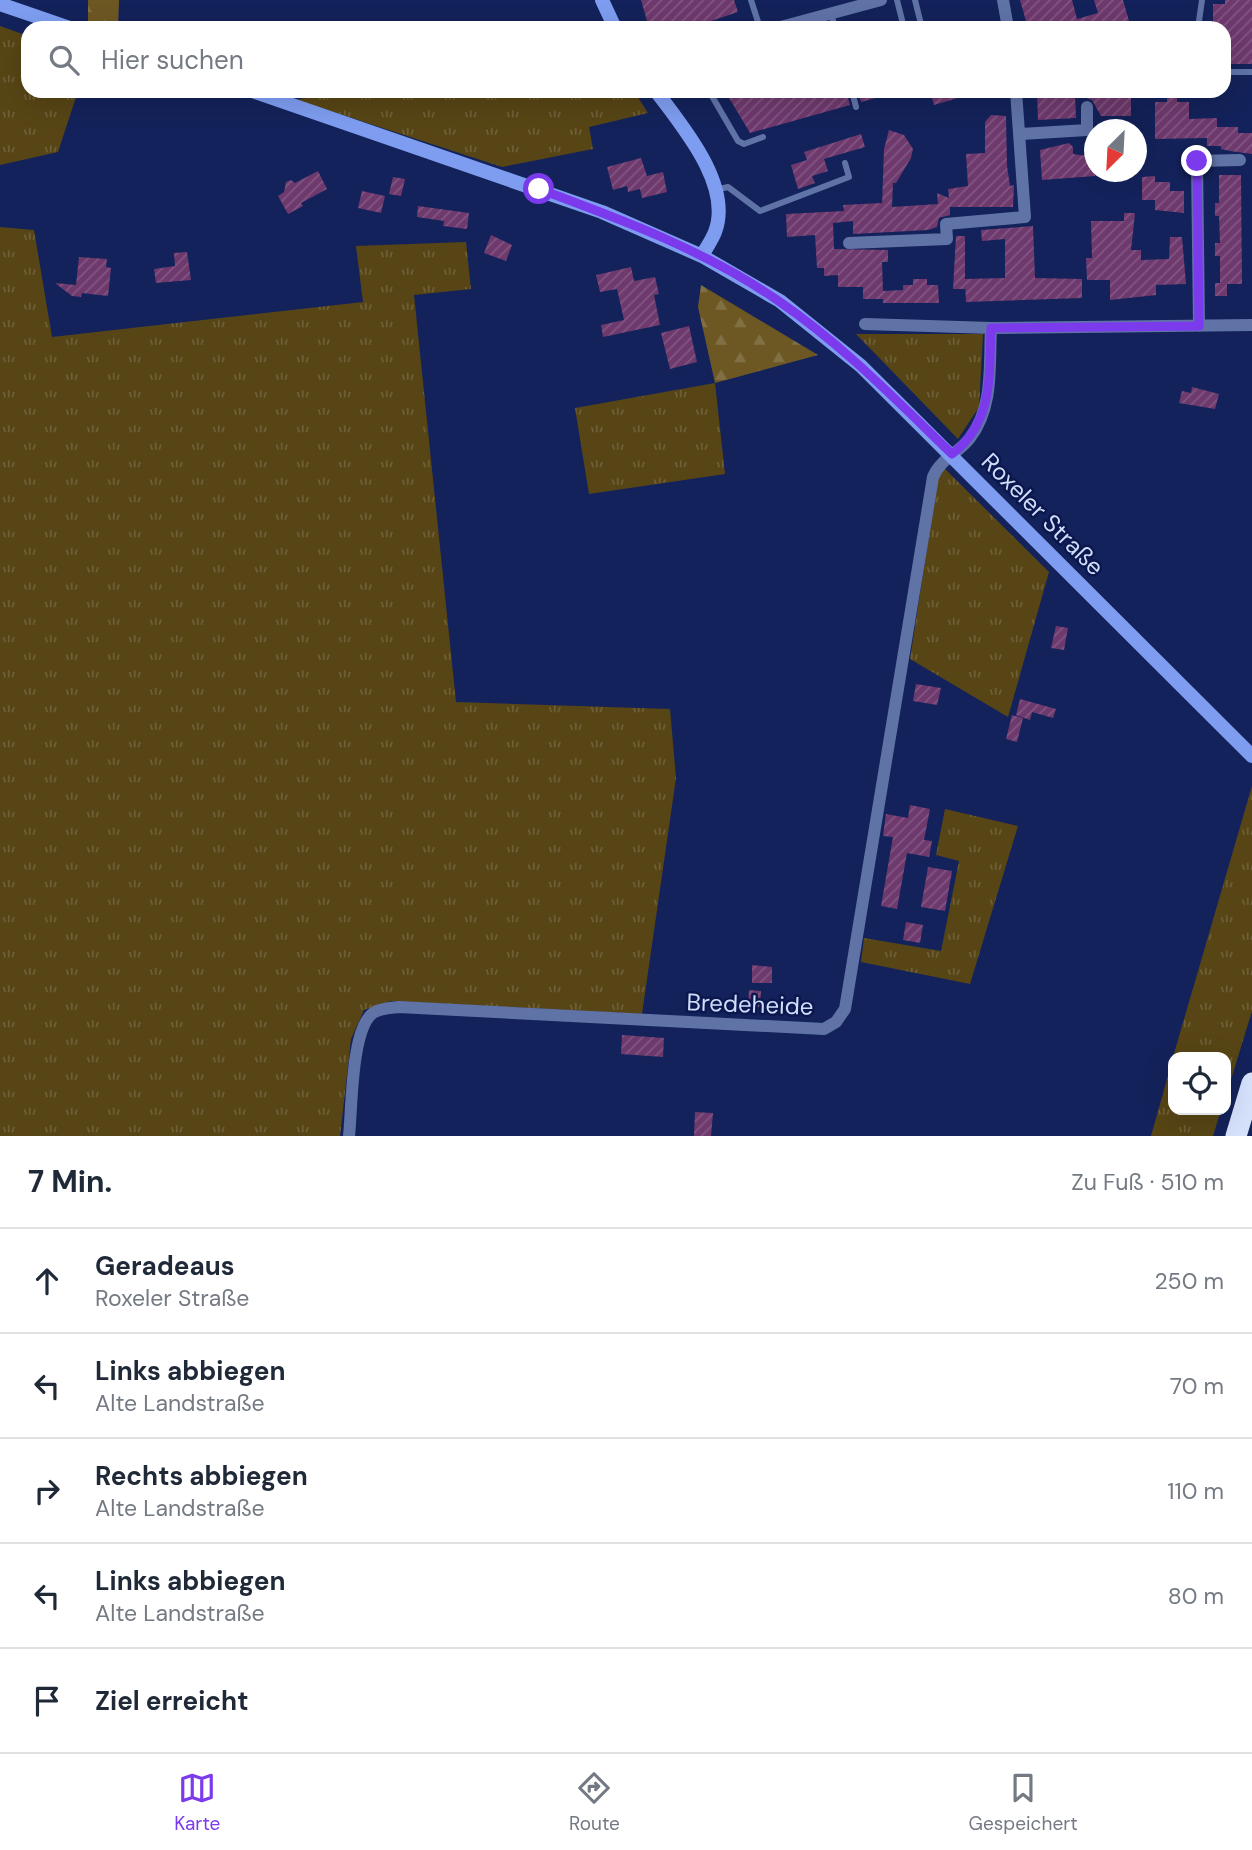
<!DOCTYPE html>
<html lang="de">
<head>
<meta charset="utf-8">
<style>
  body { margin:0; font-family:"DM Sans",sans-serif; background:#f2f2f3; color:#1f2937 }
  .controls { position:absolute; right:21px; bottom:21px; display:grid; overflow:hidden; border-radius:14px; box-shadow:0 7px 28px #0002 }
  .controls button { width:63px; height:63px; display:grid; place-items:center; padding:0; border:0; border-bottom:2px solid #e0e1e3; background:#fff; color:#1f2937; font:35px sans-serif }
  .compass { position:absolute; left:1084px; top:119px; width:63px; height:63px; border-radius:50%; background:#fff; box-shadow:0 7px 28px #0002; rotate:204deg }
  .stop { position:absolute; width:21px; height:21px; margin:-16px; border:5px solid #7c3aed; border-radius:50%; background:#fff }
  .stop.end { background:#7c3aed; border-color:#fff; box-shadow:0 2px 7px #0008 }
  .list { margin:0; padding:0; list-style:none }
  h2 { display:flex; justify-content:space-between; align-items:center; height:91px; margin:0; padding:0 28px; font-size:30px }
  h2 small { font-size:23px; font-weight:400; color:#747a83 }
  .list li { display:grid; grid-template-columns:46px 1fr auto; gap:21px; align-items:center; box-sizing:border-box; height:105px; padding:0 28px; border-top:2px solid #e0e1e3 }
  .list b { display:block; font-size:26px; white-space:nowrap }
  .list p { margin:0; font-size:23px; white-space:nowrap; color:#747a83 }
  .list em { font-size:23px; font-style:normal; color:#747a83 }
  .icon { flex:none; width:38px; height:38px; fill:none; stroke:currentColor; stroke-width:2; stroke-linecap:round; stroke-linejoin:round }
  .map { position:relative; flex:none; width:1252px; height:1136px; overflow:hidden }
  .search { position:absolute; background:#fff; box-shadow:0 7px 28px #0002; left:21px; right:21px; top:21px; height:77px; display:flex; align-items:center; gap:18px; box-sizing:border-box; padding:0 24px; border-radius:21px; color:#747a83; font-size:26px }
  .sheet { height:616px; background:#fff }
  nav { display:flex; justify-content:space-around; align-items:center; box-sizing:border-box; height:98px; border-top:2px solid #e0e1e3; background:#fff; font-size:19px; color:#747a83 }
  nav a { display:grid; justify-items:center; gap:4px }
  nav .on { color:#7c3aed }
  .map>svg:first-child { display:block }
</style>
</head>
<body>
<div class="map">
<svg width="1252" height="1136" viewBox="0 0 1252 1136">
  <defs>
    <pattern id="grass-tufts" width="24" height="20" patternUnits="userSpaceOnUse" patternTransform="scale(1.75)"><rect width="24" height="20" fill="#574515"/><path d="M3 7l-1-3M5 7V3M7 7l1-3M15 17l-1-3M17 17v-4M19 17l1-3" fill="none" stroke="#6e5f38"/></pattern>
    <pattern id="forest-firs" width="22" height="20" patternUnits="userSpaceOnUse" patternTransform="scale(1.75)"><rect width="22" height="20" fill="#6d5823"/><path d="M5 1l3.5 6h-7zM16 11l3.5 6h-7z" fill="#817044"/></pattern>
    <pattern id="building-hatch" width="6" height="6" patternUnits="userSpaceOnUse" patternTransform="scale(1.75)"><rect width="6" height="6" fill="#6e396d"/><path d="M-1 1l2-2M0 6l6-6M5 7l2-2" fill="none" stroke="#825583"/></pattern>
  </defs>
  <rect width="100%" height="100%" fill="#13225a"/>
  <path fill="url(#grass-tufts)" d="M0,26L28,36V91H78L58,152L0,165Z
    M329,91H634L648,113L589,127L593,149L502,167L297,100Z
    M0,227L34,230L52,337L363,302L356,246L466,242L471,289L414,295L456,702L670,709L676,778L642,1014L391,1001L364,1010L351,1039L340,1136H0Z
    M856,334H983L979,407L958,439Z
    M715,383L725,474L589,494L575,408Z
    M940,464L1049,572L1008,717L910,659Z
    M1252,786V1011L1226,1096V1057H1173Z
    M945,809L1018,826L970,984L861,962L864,938L941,951L959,861L936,855Z
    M1173,1058V1110H1221L1213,1136H1151Z"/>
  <path fill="url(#forest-firs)" d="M88,0H119L118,28L88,25Z
    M701,285L818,355L715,383L698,307Z"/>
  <path fill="url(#building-hatch)" d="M641,0H734L738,12L690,28H649Z
    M1020,0H1072L1077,19L1098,13L1094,0H1123L1131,28H1028Z
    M1225,0H1252V64H1224V28H1213V4H1225Z
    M725,91H846L850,105L750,133Z
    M858,91H889L890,94L861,102Z
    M930,91H971V94L934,105Z
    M1037,91L1070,92V96H1075L1076,118L1038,120Z
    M1093,91L1131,93V116H1101L1092,100L1081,96L1093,95Z
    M1167,93H1177V102H1189V119L1217,118V127H1238V133H1252V154L1230,151L1221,149V146H1207V138L1155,139V102H1167Z
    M991,115L1006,116L1007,166L1010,186L1014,185L1013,207H950V215L939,218L937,227L928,230L853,234V221L833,223L834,249L888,250V262H882L883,291L903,290V285H913V279H927V285H938L939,303H883V299H863V287H838V275L824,276V268H817L815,235L787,237L786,214L844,211L843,205L882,203V206L884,149L889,130L904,135L913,149L911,158L896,183H893L892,207L938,204L937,193L949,198L948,189L968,186L966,154L985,153V122Z
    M861,134L865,147L824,159L828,171L812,176L815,183L798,189L791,165L807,160L804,152Z
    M1069,143L1073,147V154L1095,157V176L1042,180L1040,150Z
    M641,158L647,176L663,172L667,192L642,198L640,189L628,192L627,186L613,190L607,167Z
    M318,171L327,189L301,203L303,206L288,214L278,196L284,192L286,182L291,180L295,183Z
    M1219,175H1241L1242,284H1227V296H1215V283H1220V256H1215V243H1220L1219,216H1215V203H1219Z
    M1155,176V182H1170V191H1184V213L1155,210V200H1142V177Z
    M393,177L405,179L401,196L389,194Z
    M362,191L385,196L381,213L358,208Z
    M418,206L469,213L467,229L443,226L444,221L417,217Z
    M1124,213H1135L1131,250H1141V260L1169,259L1170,237H1182L1186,284L1156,285V295L1110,300V280H1087L1086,258H1092L1091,221H1124Z
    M1033,226L1035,278L1082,279V298L966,302L965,283V289H953L956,236H965V279L1005,278V239L982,241L981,230Z
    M491,235L512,245L506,261L484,253Z
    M187,252L191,280L156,283L154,269L175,266L174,253Z
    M79,257L107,259L106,267L111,268L108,296L82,293L81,297L72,296L55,283L76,285Z
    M631,267L634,281L655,277L659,294L654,295L660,325L603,337L601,325L624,320L617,289L600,292L596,275Z
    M689,326L697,362L670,369L661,333Z
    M1192,387L1219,394L1215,409L1179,403L1182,391L1191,393Z
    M1056,626L1068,628L1064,650L1051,648Z
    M916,684L941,688L937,705L913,701Z
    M1020,699L1056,709L1053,718L1032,712L1030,720L1016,715Z
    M1012,715L1023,718L1017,742L1006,739Z
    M910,805L930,809L924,840L932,841L929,857L907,853L897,909L881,906L893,837L883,836L886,814L908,818Z
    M928,867L952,871L945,911L921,907Z
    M906,922L923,925L920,943L903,940Z
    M752,965L772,967V983H752Z
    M749,990L761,991L760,1007H748Z
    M622,1035L664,1038L663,1057L621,1054Z
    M695,1112L713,1113L711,1136H694Z"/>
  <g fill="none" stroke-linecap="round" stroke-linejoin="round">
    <path stroke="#6073a7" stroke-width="6" d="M751,0L760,28
      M897,0L904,28
      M915,0L922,28
      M831,13L835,28
      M1198,28L1202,0
      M1224,72H1252
      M709,91L738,141L744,144L763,137
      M852,91L856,107
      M715,190L728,187L760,211L849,177L845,163"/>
    <path stroke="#6073a7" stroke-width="12" d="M1003,0L1008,28
      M777,28L881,0
      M1021,134L1087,130V107
      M849,243L947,239L946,224L1025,217L1016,91
      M865,324L991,328L1252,325
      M1199,326L1197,161L1240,160
      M349,1136C352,1109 351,1029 373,1013C380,1008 391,1008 399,1007L824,1029L836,1022L845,1009L933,477C940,459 959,453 970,438C994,406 989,366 991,328"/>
    <path stroke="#7e9df0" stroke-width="14" d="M602,0L615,28
      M0,4L70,28
      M252,91L602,212L702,256L780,301L861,366L1252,756
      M656,91C682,126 733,185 715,232C712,240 706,248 702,256"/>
    <path stroke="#d6e1fb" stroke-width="21" d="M1236,1136L1252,1083"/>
  </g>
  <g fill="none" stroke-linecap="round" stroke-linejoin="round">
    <path stroke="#7c3aed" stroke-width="9" d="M539,189C623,220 707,251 780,302C844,346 897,401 952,454C994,422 989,375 991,328L1199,326L1197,161"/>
  </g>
  <g text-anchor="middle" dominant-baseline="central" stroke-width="5" stroke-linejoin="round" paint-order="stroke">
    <g font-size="24" fill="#d1ddf9" stroke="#0b174f">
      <text transform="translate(1043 514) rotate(45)">Roxeler Straße</text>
      <text transform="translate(750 1004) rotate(2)">Bredeheide</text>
    </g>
  </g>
</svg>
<div class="controls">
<button><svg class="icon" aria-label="locate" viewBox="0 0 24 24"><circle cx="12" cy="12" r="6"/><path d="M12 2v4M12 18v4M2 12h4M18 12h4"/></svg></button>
</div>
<svg class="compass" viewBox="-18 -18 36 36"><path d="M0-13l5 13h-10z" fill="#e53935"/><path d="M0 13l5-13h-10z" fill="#747a83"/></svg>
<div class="stop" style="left:539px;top:189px"></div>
<div class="stop end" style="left:1197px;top:161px"></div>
<div class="search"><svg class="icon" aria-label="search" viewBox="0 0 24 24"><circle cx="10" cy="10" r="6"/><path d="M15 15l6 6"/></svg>Hier suchen</div>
</div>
<section class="sheet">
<h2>7 Min.<small>Zu Fuß · 510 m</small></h2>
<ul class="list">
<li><svg class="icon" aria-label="ahead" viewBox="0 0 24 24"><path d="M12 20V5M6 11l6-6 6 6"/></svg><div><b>Geradeaus</b><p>Roxeler Straße</p></div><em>250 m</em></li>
<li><svg class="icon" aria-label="left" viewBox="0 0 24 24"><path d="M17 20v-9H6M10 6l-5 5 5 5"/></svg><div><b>Links abbiegen</b><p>Alte Landstraße</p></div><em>70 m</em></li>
<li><svg class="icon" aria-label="right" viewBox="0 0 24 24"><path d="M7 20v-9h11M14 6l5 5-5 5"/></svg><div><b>Rechts abbiegen</b><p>Alte Landstraße</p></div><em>110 m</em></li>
<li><svg class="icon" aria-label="left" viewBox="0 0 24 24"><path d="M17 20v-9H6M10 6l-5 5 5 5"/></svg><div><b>Links abbiegen</b><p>Alte Landstraße</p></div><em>80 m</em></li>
<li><svg class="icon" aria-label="arrive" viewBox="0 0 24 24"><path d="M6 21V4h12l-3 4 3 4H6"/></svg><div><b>Ziel erreicht</b></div></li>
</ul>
</section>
<nav>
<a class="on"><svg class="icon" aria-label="map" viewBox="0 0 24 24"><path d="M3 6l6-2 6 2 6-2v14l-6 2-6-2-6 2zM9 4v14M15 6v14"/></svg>Karte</a>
<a><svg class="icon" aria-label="directions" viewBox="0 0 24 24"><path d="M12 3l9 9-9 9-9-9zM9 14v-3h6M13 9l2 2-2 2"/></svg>Route</a>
<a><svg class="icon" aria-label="saved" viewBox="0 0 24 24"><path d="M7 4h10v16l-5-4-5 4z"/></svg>Gespeichert</a>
</nav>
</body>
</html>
